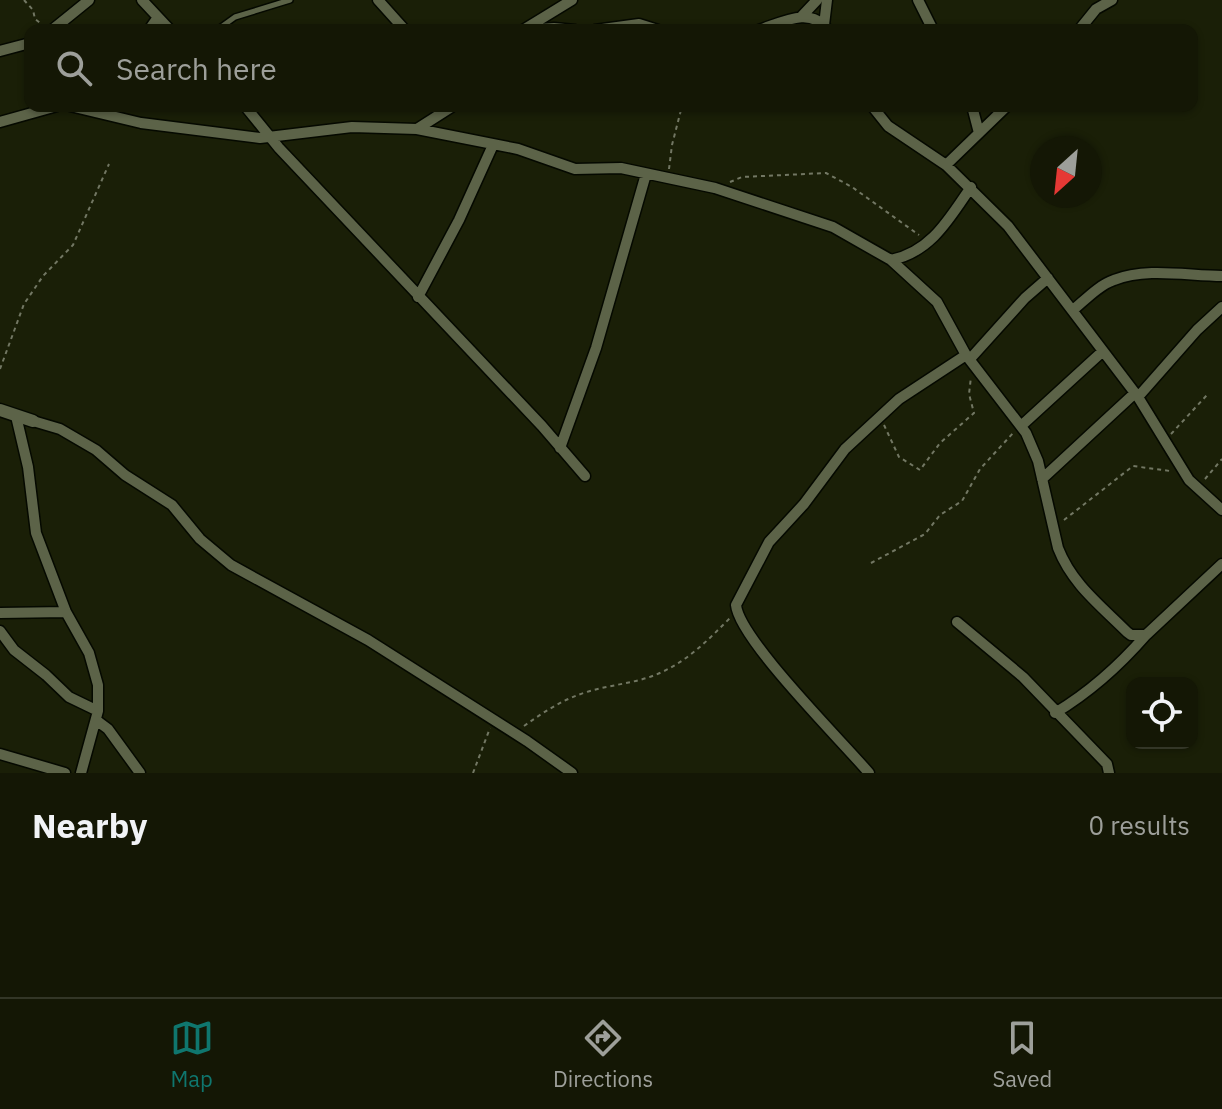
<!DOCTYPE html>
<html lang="en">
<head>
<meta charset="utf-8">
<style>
  body { margin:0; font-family:"IBM Plex Sans",sans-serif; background:#1d200f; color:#f1f3f6 }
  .controls { position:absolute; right:24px; bottom:24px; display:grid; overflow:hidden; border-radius:16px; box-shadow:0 2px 6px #0004 }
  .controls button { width:72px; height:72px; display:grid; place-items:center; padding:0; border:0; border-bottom:2px solid #333627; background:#141705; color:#f1f3f6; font:40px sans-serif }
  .compass { position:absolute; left:1030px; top:136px; width:72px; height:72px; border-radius:50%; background:#141705; box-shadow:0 2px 6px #0004; rotate:207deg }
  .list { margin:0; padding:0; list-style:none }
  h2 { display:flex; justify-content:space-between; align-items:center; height:104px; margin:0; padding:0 32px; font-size:34px }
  h2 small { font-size:26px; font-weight:400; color:#9d9f9a }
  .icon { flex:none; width:44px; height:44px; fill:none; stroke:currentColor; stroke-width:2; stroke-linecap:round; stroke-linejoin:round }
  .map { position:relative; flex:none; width:1222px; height:773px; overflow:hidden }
  .search { position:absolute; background:#141705; box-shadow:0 2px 6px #0004; left:24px; right:24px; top:24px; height:88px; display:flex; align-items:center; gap:20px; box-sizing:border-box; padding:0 28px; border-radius:16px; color:#9d9f9a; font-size:30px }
  .sheet { height:224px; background:#141705 }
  nav { display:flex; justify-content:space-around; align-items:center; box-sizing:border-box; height:112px; border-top:2px solid #333627; background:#141705; font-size:22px; color:#9d9f9a }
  nav a { display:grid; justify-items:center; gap:4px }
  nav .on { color:#0f766e }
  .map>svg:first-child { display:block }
</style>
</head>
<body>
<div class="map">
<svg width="1222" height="773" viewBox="0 0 1222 773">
  <rect width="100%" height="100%" fill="#1a1f07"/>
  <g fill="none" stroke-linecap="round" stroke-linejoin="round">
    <g stroke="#050900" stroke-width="8">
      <path id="service" d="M217,30L235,17L290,0"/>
    </g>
    <g stroke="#050900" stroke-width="13">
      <path id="minor" d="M142,0L170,30
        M378,0L405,30
        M918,0L933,30
        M802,16L817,0
        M824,25L827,0
        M52,30L89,0
        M149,30L158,17
        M523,30L572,0
        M525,30L554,28L575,30
        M595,30L639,24L658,30
        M759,30C783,22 810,6 828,30
        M1079,30L1096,9L1112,0
        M0,51L30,43
        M70,106L141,123L260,138L352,127L417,129L518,149L575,169L621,168L715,188L833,227L891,260L937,302L966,355L1026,433L1038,461L1058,548C1072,584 1100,605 1127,632L1131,635H1146L1222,564
        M245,106L279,148L542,426L585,476
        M872,106L888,126L946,165L1008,226L1138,397L1189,480L1222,510
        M972,106L979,133
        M0,122L57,106
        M417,129L453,106
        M946,165L1007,106
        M891,260C931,252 949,219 971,187
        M418,297L459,220L493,145
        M1073,310C1085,300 1099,285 1114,280C1147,267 1188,276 1222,276
        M970,359L1025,298L1048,278
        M1138,397L1197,330L1222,307
        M16,416L28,467L36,533L66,612L89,653L98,685V711L81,773
        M33,421L60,429L96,450L125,475L172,505L200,539L231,565L368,640L527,741L572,773
        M1021,426L1103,351
        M560,448L596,348L646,174
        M1042,479L1135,393
        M0,613L66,612
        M957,622L1023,677L1107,764L1109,773
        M0,631L14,650L46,675L69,697L98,711
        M1055,713C1090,692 1119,666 1146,635
        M96,720L108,729L140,773
        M0,754L65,773
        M869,773C842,741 739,639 736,605L769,542L804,504L845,449L899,399L966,355"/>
    </g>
    <g stroke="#050900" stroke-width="15">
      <path id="tertiary" d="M0,410L33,421"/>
    </g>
    <path stroke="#727763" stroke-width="2" stroke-dasharray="4 4" stroke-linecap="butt" d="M24,0L33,10L35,19L44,26
      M669,169L672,145L682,106
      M730,182L742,177L826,173L852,187L919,235
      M0,369L24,304L43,276L73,245L109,164
      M884,425L899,457L920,470L940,443L974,413L969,394L971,377
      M1171,434L1207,395
      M1205,479L1222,459
      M1064,520L1133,466L1170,471
      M871,563L925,534L940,515L962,501L980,469L1014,432
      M524,726C545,711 565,698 590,691C614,684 639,683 662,672C690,659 709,639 730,618
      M473,773L490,728"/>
    <use href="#service" stroke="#5c6348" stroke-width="5"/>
    <use href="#minor" stroke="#5c6348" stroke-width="10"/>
    <use href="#tertiary" stroke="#5c6348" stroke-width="12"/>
  </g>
</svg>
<div class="controls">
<button><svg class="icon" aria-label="locate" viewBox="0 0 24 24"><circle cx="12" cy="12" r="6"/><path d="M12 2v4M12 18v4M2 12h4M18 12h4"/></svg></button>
</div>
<svg class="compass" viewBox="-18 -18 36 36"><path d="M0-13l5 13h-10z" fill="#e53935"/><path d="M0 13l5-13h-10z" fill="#9d9f9a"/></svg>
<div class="search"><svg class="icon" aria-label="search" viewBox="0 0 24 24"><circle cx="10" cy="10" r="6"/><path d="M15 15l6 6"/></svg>Search here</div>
</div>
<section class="sheet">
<h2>Nearby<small>0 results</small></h2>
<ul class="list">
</ul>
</section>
<nav>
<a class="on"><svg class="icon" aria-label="map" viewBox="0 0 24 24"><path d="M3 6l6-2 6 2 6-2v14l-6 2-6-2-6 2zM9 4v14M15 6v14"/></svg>Map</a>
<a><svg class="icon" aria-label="directions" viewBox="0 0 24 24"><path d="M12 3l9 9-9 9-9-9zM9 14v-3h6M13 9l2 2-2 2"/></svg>Directions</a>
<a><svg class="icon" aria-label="saved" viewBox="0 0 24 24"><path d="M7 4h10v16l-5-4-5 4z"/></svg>Saved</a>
</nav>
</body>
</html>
